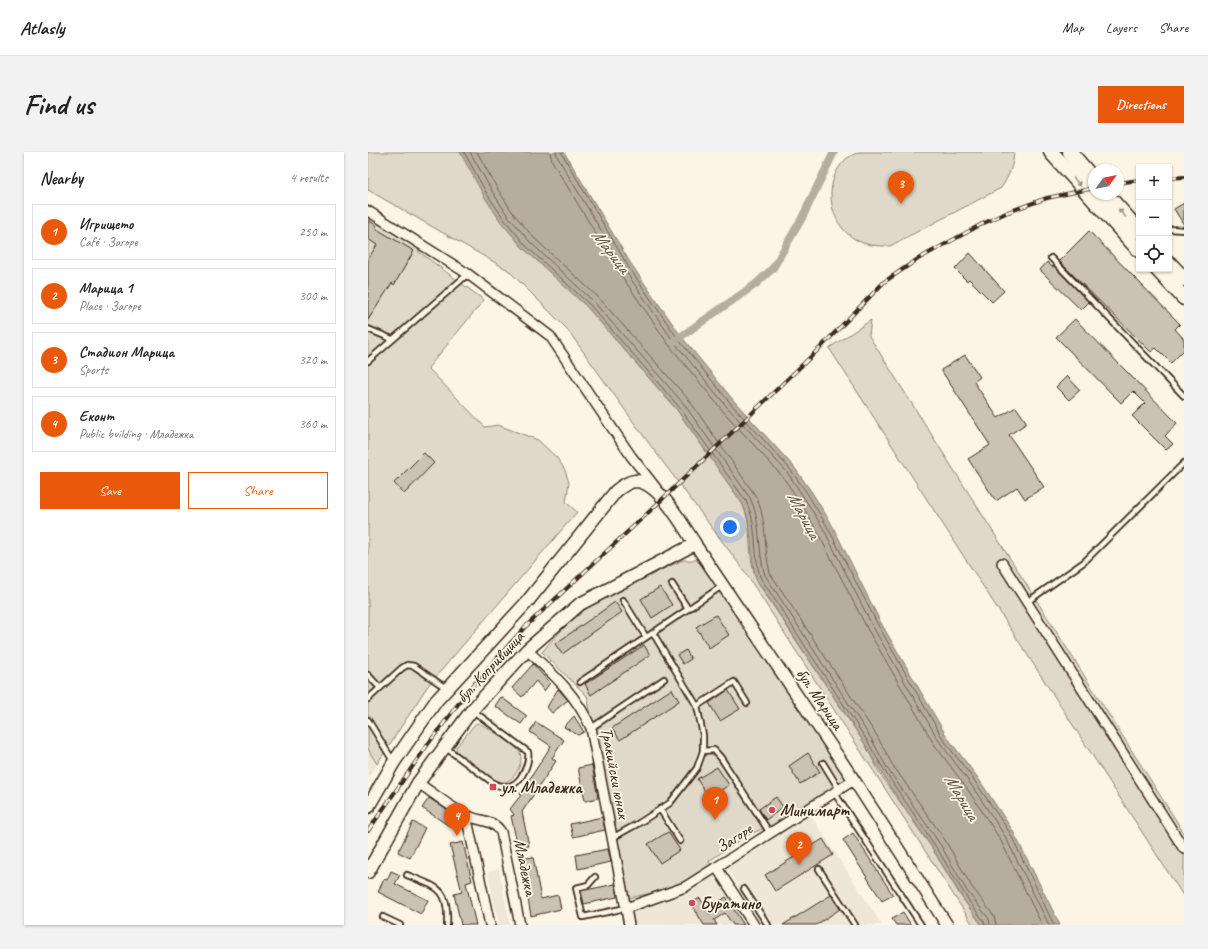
<!DOCTYPE html>
<html lang="en">
<head>
<meta charset="utf-8">
<style>
  body { margin:0; font-family:Caveat,sans-serif; background:#f2f2f2; color:#222 }
  .controls { position:absolute; right:12px; top:12px; display:grid; overflow:hidden; border-radius:0px; box-shadow:0 1px 3px #0004 }
  .controls button { width:36px; height:36px; display:grid; place-items:center; padding:0; border:0; border-bottom:1px solid #e0e0e0; background:#fff; color:#222; font:20px sans-serif }
  .compass { position:absolute; left:720px; top:12px; width:36px; height:36px; border-radius:50%; background:#fff; box-shadow:0 1px 3px #0004; rotate:57deg }
  .you { position:absolute; left:362px; top:375px; width:14px; height:14px; margin:-10px; border:3px solid #fff; border-radius:50%; background:#1a73e8; box-shadow:0 0 0 6px #1a73e833 }
  .badge { display:grid; place-items:center; width:26px; height:26px; border-radius:50%; background:#ea580c; color:#fff; font-size:13px; font-weight:700 }
  .pin { position:absolute; translate:-50% -33px; filter:drop-shadow(0 1px 2px #0008) }
  .pin::after { content:''; position:absolute; top:21px; width:14px; height:12px; background:inherit; clip-path:polygon(0 0,100% 0,50% 100%) }
  .list { margin:0; padding:0; list-style:none }
  h2 { display:flex; justify-content:space-between; align-items:center; height:52px; margin:0; padding:0 16px; font-size:17px }
  h2 small { font-size:13px; font-weight:400; color:#767676 }
  .list li { display:grid; grid-template-columns:26px 1fr auto; gap:12px; align-items:center; box-sizing:border-box; height:56px; margin:0 8px 8px; padding:0 8px; border:1px solid #e0e0e0; border-radius:0px }
  .list b { display:block; font-size:15px; white-space:nowrap }
  .list p { margin:0; font-size:13px; white-space:nowrap; color:#767676 }
  .list em { font-size:13px; font-style:normal; color:#767676 }
  .actions { display:flex; gap:8px; padding:12px 16px }
  .actions a { flex:1; padding:9px 0; border:1px solid #ea580c; border-radius:0px; text-align:center; font-size:14px; color:#ea580c }
  .actions .main { background:#ea580c; color:#fff }
  .icon { flex:none; width:22px; height:22px; fill:none; stroke:currentColor; stroke-width:2; stroke-linecap:round; stroke-linejoin:round }
  .map { position:relative; flex:none; width:816px; height:773px; overflow:hidden; border-radius:0px }
  header { display:flex; align-items:center; gap:24px; box-sizing:border-box; height:56px; padding:0 20px; background:#fff; border-bottom:1px solid #e0e0e0 }
  header strong { font-size:19px }
  nav { display:flex; gap:22px; margin-inline-start:auto; font-size:14px }
  .intro { display:flex; align-items:center; justify-content:space-between; box-sizing:border-box; height:96px; padding:0 24px }
  h1 { margin:0; font-size:28px }
  .button { padding:10px 18px; border-radius:0px; background:#ea580c; color:#fff; font-size:14px; font-weight:700 }
  main { display:flex; gap:24px; padding:0 24px }
  aside { flex:1; background:#fff; border-radius:0px; box-shadow:0 1px 3px #0004 }
  .map>svg:first-child { display:block }
</style>
</head>
<body>
<header>
<strong>Atlasly</strong>
<nav><a>Map</a><a>Layers</a><a>Share</a></nav>
</header>
<div class="intro"><h1>Find us</h1><a class="button">Directions</a></div>
<main>
<aside>
<h2>Nearby<small>4 results</small></h2>
<ul class="list">
<li><span class="badge">1</span><div><b>Игрището</b><p>Café · Загоре</p></div><em>250 m</em></li>
<li><span class="badge">2</span><div><b>Марица 1</b><p>Place · Загоре</p></div><em>300 m</em></li>
<li><span class="badge">3</span><div><b>Стадион Марица</b><p>Sports</p></div><em>320 m</em></li>
<li><span class="badge">4</span><div><b>Еконт</b><p>Public building · Младежка</p></div><em>360 m</em></li>
</ul>
<div class="actions"><a class="main">Save</a><a>Share</a></div>
</aside>
<div class="map">
<svg width="816" height="773" viewBox="0 0 816 773">
  <rect width="100%" height="100%" fill="#fcf5e5"/>
  <filter id="ink" filterUnits="userSpaceOnUse"><feTurbulence type="fractalNoise" baseFrequency=".025" numOctaves="2"/><feDisplacementMap in="SourceGraphic" scale="8" xChannelSelector="R" yChannelSelector="G"/><feConvolveMatrix kernelMatrix="1 2 1 2 8 2 1 2 1" color-interpolation-filters="sRGB"/></filter>
  <g filter="url(#ink)">
    <path fill="#eee6d6" d="M0,597L9,612L0,626Z
      M442,662L514,773H395L359,716Z
      M131,717L142,773H131L120,720Z
      M349,723L380,773H265L261,757L301,745Z"/>
    <path fill="#e0d8c8" stroke="#8e8173" d="M0,0H92L197,133L219,155L309,258L374,351C386,375 378,402 388,426C390,432 394,437 398,443L497,592L511,620L564,696L592,743L614,773H605L377,420L277,286L199,177L140,118L0,38Z
      M491,0H646C645,15 641,24 633,36L522,94C513,94 504,94 495,91C461,79 452,31 478,7C481,4 487,2 491,0Z
      M0,62L52,95L50,99L116,148L60,216L117,275L130,273L170,288L189,306L197,318L201,331L198,350L209,360L59,535L9,612L0,597Z
      M503,168L501,184L816,681V745L461,196Z
      M315,408H328L340,418L478,627L414,669L380,683L341,709L345,718L315,734L261,746L219,544L174,500C192,478 214,457 239,443C264,430 290,420 315,408Z
      M110,571C118,574 146,592 151,599C158,609 145,633 133,630C120,627 100,609 89,602L88,595L107,572Z"/>
    <path fill="#b7ad9e" stroke="#85796b" d="M92,0H196L263,112L313,184L366,249L426,315L443,339L463,371L513,471L579,585L610,626L645,679L692,773H614C594,748 580,721 563,694C540,660 516,628 497,592L388,427C381,402 386,374 374,351L309,258L219,155L155,96L133,70L116,44Z"/>
    <g fill="none" stroke-linecap="round" stroke-linejoin="round">
      <path stroke="#6d5e51" stroke-width="1" d="M96,0L119,42L136,67L158,94L222,153L312,256L378,349C390,373 385,400 392,425L500,590C519,626 544,658 566,692C583,718 596,745 616,769L617,773
        M102,0L124,39L140,64L162,90L225,149L316,252L382,346C394,370 389,398 397,423L504,588L519,616L572,692L599,739L621,767L622,773
        M109,0L129,36L145,61L166,86L230,145L321,248L387,343C400,368 395,395 402,421L509,584L524,612L577,688L604,735L626,764L628,773
        M182,0L184,9L251,120L301,193L355,259L414,324L430,347L449,379L500,478L566,592L598,635L632,687L674,773
        M188,0L190,6L256,117L306,190L359,255L419,320L435,344L455,376L505,475L571,589L602,631L637,684L681,773
        M193,0L260,114L310,187L363,252L422,317L439,341L459,374L510,473L575,587L606,628L642,681L686,773"/>
      <path stroke="#b7ad9e" stroke-width="8" d="M305,190L388,132L405,116L434,66L466,0"/>
    </g>
    <path fill="#ccc2b3" stroke="#3b2a1e" d="M816,51V73L806,57Z
      M0,68L9,74L7,76L46,99L26,133L24,131L0,168V107L9,93L0,87Z
      M721,79L812,172L807,177L816,187V198L803,211L788,196L783,200L691,109Z
      M602,101L636,139L624,150L601,127L599,129L587,117Z
      M679,110L684,115L686,114L721,150L713,158L672,118Z
      M707,167L809,271L797,284L805,292L798,298L764,264L777,251L765,239L753,251L688,185Z
      M597,203L612,225L606,230L630,266L648,255L659,271L641,283L676,335L657,347L649,335L628,349L600,307L622,293L573,218Z
      M699,224L712,238L701,248L688,235Z
      M56,301L66,311L36,342L26,331Z
      M292,435L304,453L284,466L273,447Z
      M247,450L254,460L194,502L187,492Z
      M348,463L361,483L341,496L328,475Z
      M276,493L282,503L223,543L217,532Z
      M318,498L323,507L315,512L309,503Z
      M165,512L182,531L176,539L168,529L154,545L144,536Z
      M190,537L200,548L184,561L179,555Z
      M304,537L311,549L252,588L244,576Z
      M360,538L372,557L352,569L341,551Z
      M133,545L159,564L153,572L127,554Z
      M206,564L216,580L210,583L196,575Z
      M168,570L196,588L184,606L188,609L154,660L161,694L150,696L143,664L146,663L142,657L153,643L152,642L183,594L162,580Z
      M440,601L452,620L432,632L421,614Z
      M224,613L230,646L217,649L210,616Z
      M349,615L361,633L341,646L329,627Z
      M408,645L415,655L398,668L391,657Z
      M61,646L93,667L86,677L54,656Z
      M234,665L237,678L205,685L202,672Z
      M45,670L57,676L42,706L30,700Z
      M300,680L312,698L292,711L280,692Z
      M485,681L525,743L514,749L475,688Z
      M455,687L465,703L407,739L397,723Z
      M95,690L104,729L98,731L108,773H93L86,742L94,740L82,693Z
      M240,697L243,710L210,717L208,703Z
      M165,705L173,747L190,743L193,757L163,764L153,707Z
      M23,719L32,723L27,732L60,748L53,762L10,740L16,727L19,728Z
      M247,732L249,745L216,752L213,739Z
      M463,743L472,757L448,773H415Z
      M358,745L376,773H365L357,761L346,768L349,773H336L323,751L332,746L341,762L354,755L351,750Z
      M535,760L543,773H528L524,767Z"/>
    <g fill="none" stroke-linecap="round" stroke-linejoin="round">
      <g stroke="#3b2a1e" stroke-width="8">
        <path id="service" d="M801,77L816,78
          M683,106L816,244
          M0,177L24,187
          M0,209L100,122
          M304,432L320,457
          M255,448L278,485
          M659,450L716,410L816,311
          M285,481L329,554L335,583V599
          M0,523L12,536
          M212,530L354,434
          M0,547L34,516L39,513L46,514L78,536
          M329,554L366,530L379,551
          M0,568L25,609
          M223,576L296,527
          M78,596L128,633C134,634 138,636 144,633C154,629 162,610 160,600L104,558
          M455,611L471,637
          M466,640L553,773
          M292,657L312,689
          M244,686L271,671L302,651L329,616L335,599L346,598L353,606L402,681
          M451,717L487,773
          M39,723C70,736 81,735 79,773
          M227,725L220,733L208,736L215,765L258,756
          M376,737L400,773
          M15,765L32,773"/>
      </g>
      <g stroke="#3b2a1e" stroke-width="12">
        <path id="minor" d="M0,59L100,122L182,184L263,304L288,336
          M634,411L816,697
          M159,498C185,522 208,542 223,576L261,773
          M50,631C66,641 86,659 103,665C116,670 125,668 133,680L152,773
          M98,663L122,773
          M349,716L386,773
          M258,756L317,735L486,628"/>
      </g>
      <g stroke="#3b2a1e" stroke-width="14">
        <path id="tertiary" d="M327,392L486,628L579,773"/>
      </g>
      <g stroke="#3b2a1e" stroke-width="15">
        <path id="secondary" d="M0,655L26,610L68,549L159,450L248,339C253,335 259,330 267,329C291,329 315,374 327,392L212,452L159,498L104,558L50,631L0,720"/>
      </g>
      <g stroke="#3b2a1e" stroke-width="17">
        <path id="primary" d="M683,0L771,98
          M702,0L726,28
          M738,42L771,79
          M801,111L816,127
          M789,117L816,146"/>
      </g>
      <use href="#service" stroke="#fcf5e5" stroke-width="4.5"/>
      <use href="#minor" stroke="#fcf5e5" stroke-width="9"/>
      <use href="#tertiary" stroke="#fcf5e5" stroke-width="11"/>
      <use href="#secondary" stroke="#fcf5e5" stroke-width="12"/>
      <use href="#primary" stroke="#fcf5e5" stroke-width="14"/>
      <g stroke="#3b2a1e" stroke-width="4">
        <path id="rail" d="M801,26L816,25
          M750,31L771,28
          M0,679L60,592L100,539L156,476L283,358L453,195L516,130L550,107L614,72L640,60L679,46L726,36"/>
      </g>
      <use href="#rail" stroke="#fcf5e5" stroke-width="2.5" stroke-dasharray="8" stroke-linecap="butt"/>
    </g>
    <defs><path id="oneway-solid" d="M-6-.8H1V-3.2L6.5 0L1 3.2V.8H-6Z"/></defs>
    <g fill="#9c9082">
      <use href="#oneway-solid" transform="translate(709 30) rotate(48)"/>
      <use href="#oneway-solid" transform="translate(754 61) rotate(-131)"/>
    </g>
  </g>
  <g fill="#d1495b" stroke="#fcf5e5" stroke-width="1.5">
    <rect x="121" y="631" width="8" height="8" rx="2"/>
    <circle cx="404" cy="658" r="4"/>
    <circle cx="324" cy="751" r="4"/>
  </g>
  <g text-anchor="middle" dominant-baseline="central" stroke-width="3.5" stroke-linejoin="round" paint-order="stroke">
    <g font-size="17" fill="#3b2a1e" stroke="#fcf5e5">
      <text transform="translate(122 515) rotate(-47)">бул. Копривщица</text>
      <text transform="translate(452 547) rotate(56)">бул. Марица</text>
      <text transform="translate(247 621) rotate(79)">Тракийски юнак</text>
      <text transform="translate(366 686) rotate(-34)">Загоре</text>
      <text transform="translate(157 715) rotate(78)">Младежка</text>
    </g>
    <g font-size="17" font-weight="bold" fill="#3b2a1e" stroke="#fcf5e5" text-anchor="start">
      <text x="133" y="635">ул. Младежка</text>
      <text x="412" y="658">Минимарт</text>
      <text x="332" y="751">Буратино</text>
    </g>
    <g font-size="18" font-style="italic" fill="#605144" stroke="#fcf5e5">
      <text transform="translate(243 99) rotate(52)">Марица</text>
      <text transform="translate(436 363) rotate(62)">Марица</text>
      <text transform="translate(594 645) rotate(59)">Марица</text>
    </g>
  </g>
</svg>
<div class="controls">
<button>+</button>
<button>−</button>
<button><svg class="icon" aria-label="locate" viewBox="0 0 24 24"><circle cx="12" cy="12" r="6"/><path d="M12 2v4M12 18v4M2 12h4M18 12h4"/></svg></button>
</div>
<svg class="compass" viewBox="-18 -18 36 36"><path d="M0-13l5 13h-10z" fill="#e53935"/><path d="M0 13l5-13h-10z" fill="#767676"/></svg>
<div class="you"></div>
<div class="pin badge" style="left:347px;top:668px">1</div>
<div class="pin badge" style="left:431px;top:713px">2</div>
<div class="pin badge" style="left:533px;top:52px">3</div>
<div class="pin badge" style="left:89px;top:684px">4</div>
</div>
</main>
</body>
</html>
